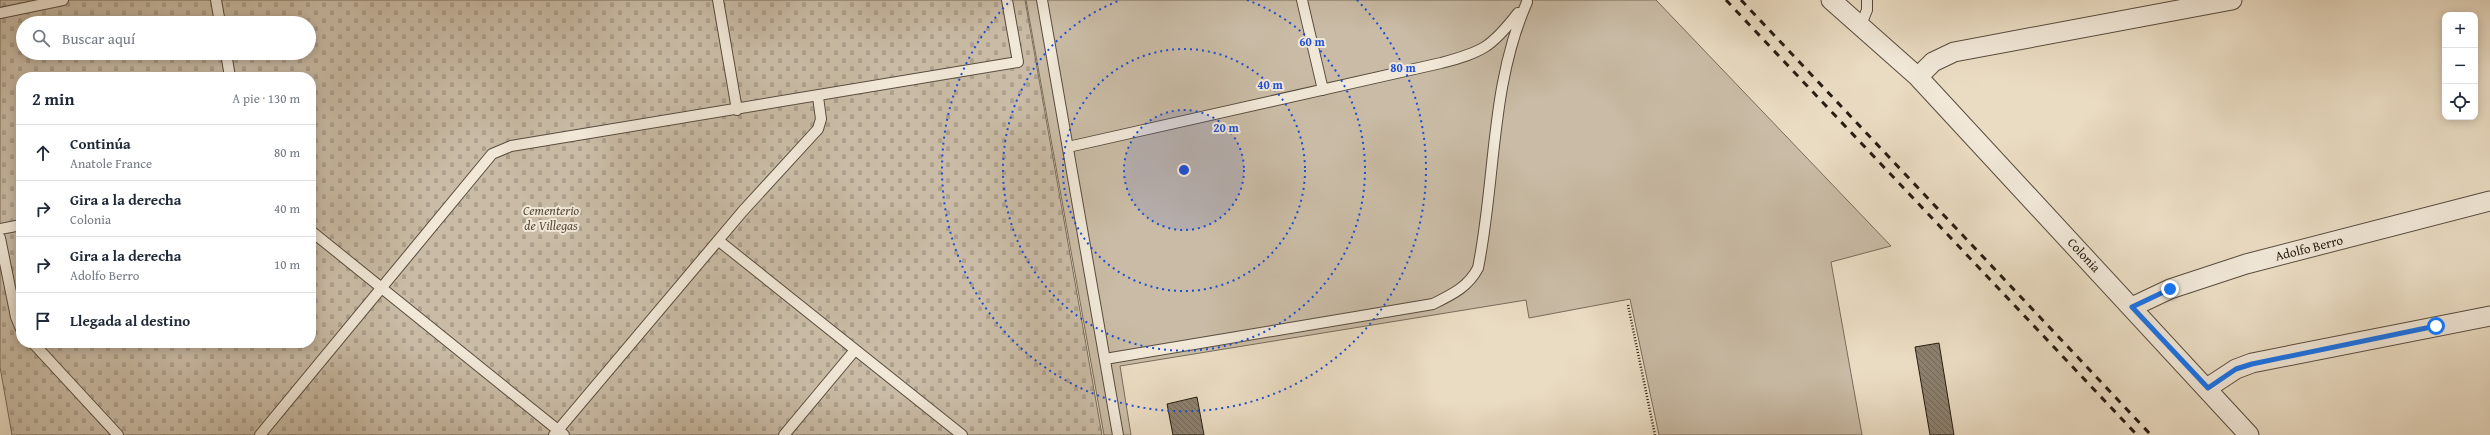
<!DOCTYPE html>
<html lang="es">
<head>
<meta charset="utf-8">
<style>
  body { margin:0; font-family:"Gentium Book Plus",serif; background:#f6f6f7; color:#1f2937 }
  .controls { position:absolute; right:12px; top:12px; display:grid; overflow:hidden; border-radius:8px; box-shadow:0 2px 10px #0003 }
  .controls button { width:36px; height:36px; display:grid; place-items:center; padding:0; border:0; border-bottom:1px solid #e0e1e3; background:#fff; color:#1f2937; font:20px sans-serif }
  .stop { position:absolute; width:12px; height:12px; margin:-9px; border:3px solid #1a73e8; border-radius:50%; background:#fff }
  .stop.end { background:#1a73e8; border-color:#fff; box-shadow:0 1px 4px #0008 }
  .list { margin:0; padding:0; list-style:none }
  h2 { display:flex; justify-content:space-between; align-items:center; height:52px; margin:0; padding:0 16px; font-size:17px }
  h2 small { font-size:13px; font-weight:400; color:#747a83 }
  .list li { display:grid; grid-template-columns:26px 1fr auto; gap:12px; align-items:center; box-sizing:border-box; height:56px; padding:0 16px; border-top:1px solid #e0e1e3 }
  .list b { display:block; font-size:15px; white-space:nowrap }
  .list p { margin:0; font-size:13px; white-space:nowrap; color:#747a83 }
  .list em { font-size:13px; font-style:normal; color:#747a83 }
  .icon { flex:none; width:22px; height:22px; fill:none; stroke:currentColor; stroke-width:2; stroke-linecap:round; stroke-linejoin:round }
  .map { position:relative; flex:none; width:2490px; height:435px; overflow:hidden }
  .search { position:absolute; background:#fff; box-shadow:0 2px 10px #0003; left:16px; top:16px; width:300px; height:44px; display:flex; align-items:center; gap:10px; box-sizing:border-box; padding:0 14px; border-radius:22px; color:#747a83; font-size:15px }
  .panel { position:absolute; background:#fff; box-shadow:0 2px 10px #0003; left:16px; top:72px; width:300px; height:276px; border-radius:16px }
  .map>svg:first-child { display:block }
</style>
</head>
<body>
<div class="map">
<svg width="2490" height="435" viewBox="0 0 2490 435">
  <defs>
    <pattern id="cemetery-stones" width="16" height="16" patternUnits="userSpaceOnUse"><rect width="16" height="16" fill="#c9bba5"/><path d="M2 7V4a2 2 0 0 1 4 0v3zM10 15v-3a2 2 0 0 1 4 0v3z" fill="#ada08d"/></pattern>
    <pattern id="building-back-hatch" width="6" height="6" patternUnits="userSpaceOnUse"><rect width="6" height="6" fill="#8c806e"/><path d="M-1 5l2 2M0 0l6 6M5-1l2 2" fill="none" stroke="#726859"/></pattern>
  </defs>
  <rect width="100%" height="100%" fill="#eadcc3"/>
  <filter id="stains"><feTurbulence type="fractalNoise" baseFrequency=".005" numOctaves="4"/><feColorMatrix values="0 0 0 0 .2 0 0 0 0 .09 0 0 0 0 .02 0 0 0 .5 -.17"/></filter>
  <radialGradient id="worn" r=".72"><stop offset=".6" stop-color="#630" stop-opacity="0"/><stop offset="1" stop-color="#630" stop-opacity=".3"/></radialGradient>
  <path fill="#c9bba5" stroke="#786c5b" d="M1026,0H1656L1891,246L1831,262L1862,435H1659L1630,299L1529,318L1526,300L1120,366L1131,435H1104Z"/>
  <path fill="url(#cemetery-stones)" stroke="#786c5b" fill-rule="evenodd" d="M0,0H1025L1102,435H12L0,367ZM23,23H309V53H23ZM21,77H311V343H21Z"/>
  <path fill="url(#building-back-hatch)" stroke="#271c11" d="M1939,343L1954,435H1930L1915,347Z
    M1197,397L1204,435H1173L1167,404Z"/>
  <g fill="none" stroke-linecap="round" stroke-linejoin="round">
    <g stroke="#584c3e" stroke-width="12">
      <path id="service" d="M216,0L220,23
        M718,0L737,110
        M1042,0L1118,435
        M1302,0L1323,90
        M0,13L63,0
        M1860,27L1867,10V0
        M226,53L230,77
        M1068,147L1441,63C1482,52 1491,48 1518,13
        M0,229L21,225
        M311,231L564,435
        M0,238L16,317L21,329
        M719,241L962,435
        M33,343L118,435
        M1105,359L1433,304C1453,294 1468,287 1478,268C1496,179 1490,86 1527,2
        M260,435L492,154L511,146L1018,62L1007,0
        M554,435L742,212L818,129L821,119L818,97
        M784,435L855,350"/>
    </g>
    <g stroke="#584c3e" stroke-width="21">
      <path id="minor" d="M1831,0L1918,77L2249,435
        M1918,77L1933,62L1954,52L2232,0
        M2132,307L2170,289L2246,264L2490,201
        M2207,388L2236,369L2252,363L2490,316"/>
    </g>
    <path stroke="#271c11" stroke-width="2.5" stroke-dasharray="1 2" stroke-linecap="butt" d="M1628,305L1655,435"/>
    <use href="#service" stroke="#f1e8d8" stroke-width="10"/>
    <use href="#minor" stroke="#f1e8d8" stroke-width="19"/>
    <path stroke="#271c11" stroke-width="3" stroke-dasharray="7 7" stroke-linecap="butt" d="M1726,0L2137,435
      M1741,0L2151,435"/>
  </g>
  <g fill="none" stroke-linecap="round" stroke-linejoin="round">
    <path stroke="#1a73e8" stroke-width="5" d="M2170,289L2132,307L2208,388L2236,369L2252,364L2436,326"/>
  </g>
  <circle cx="1184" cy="170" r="60" fill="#1d4ed8" fill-opacity=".12"/>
  <g fill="none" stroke="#1d4ed8" stroke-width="2" stroke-dasharray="2 4">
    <circle cx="1184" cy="170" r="60"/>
    <circle cx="1184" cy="170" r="121"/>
    <path d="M1247 0A181 181 0 1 1 1121 0"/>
    <path d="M1357 0A242 242 0 1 1 1011 0"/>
  </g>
  <g text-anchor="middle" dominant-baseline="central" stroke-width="4" stroke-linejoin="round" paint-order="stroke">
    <g font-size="13" font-style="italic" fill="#584c3d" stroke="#f1e8d8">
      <text x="551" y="210">Cementerio<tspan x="551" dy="15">de Villegas</tspan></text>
    </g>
    <g font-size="13" fill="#271c11" stroke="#f1e8d8">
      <text transform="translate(2309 248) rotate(-14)">Adolfo Berro</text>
      <text transform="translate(2084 255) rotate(47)">Colonia</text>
    </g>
  </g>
  <circle cx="1184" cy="170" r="6" fill="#1d4ed8" stroke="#f1e8d8" stroke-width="2"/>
  <g font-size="12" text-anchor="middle" font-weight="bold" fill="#1d4ed8" stroke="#f1e8d8" stroke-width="4" stroke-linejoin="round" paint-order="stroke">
    <text x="1312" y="46">60 m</text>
    <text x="1403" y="72">80 m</text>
    <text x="1270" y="89">40 m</text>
    <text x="1226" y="132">20 m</text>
  </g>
  <rect width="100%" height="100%" filter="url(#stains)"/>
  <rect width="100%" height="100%" fill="url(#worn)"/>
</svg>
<div class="controls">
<button>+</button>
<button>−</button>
<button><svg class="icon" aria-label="locate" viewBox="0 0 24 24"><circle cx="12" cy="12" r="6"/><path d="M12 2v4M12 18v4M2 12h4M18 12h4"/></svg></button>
</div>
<div class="stop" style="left:2436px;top:326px"></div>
<div class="stop end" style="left:2170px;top:289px"></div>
<div class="search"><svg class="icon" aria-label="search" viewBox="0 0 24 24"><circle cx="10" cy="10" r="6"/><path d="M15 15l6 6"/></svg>Buscar aquí</div>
<section class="panel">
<h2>2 min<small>A pie · 130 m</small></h2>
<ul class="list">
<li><svg class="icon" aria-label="ahead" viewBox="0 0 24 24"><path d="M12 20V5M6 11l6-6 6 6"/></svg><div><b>Continúa</b><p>Anatole France</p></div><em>80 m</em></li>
<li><svg class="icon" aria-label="right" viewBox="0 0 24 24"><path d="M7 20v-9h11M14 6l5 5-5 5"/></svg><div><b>Gira a la derecha</b><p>Colonia</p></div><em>40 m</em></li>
<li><svg class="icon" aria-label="right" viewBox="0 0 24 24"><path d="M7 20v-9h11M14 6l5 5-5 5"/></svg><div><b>Gira a la derecha</b><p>Adolfo Berro</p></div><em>10 m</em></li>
<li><svg class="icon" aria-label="arrive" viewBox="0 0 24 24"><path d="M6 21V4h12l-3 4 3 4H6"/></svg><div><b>Llegada al destino</b></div></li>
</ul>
</section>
</div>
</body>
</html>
